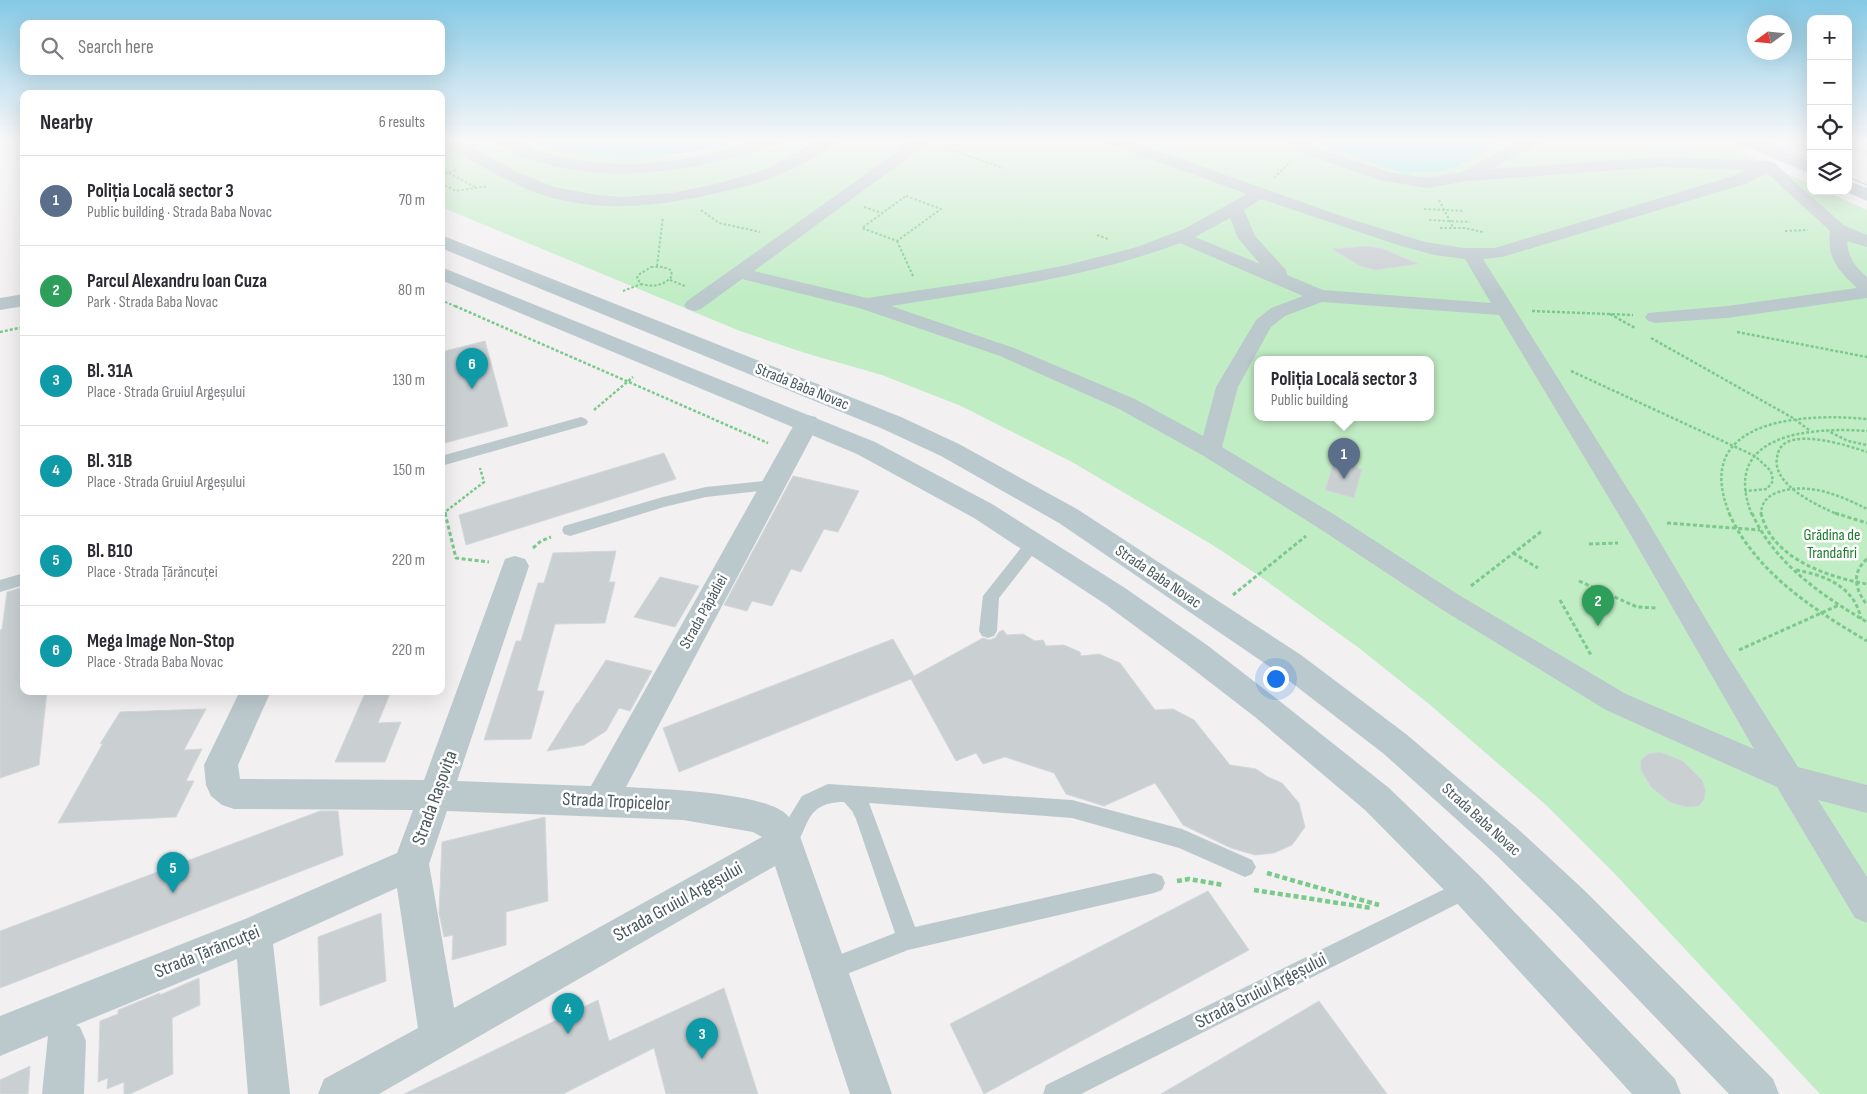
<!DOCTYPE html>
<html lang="en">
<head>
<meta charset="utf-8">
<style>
  body { margin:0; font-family:"Sofia Sans Condensed",sans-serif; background:#f2f2f3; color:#2b2b33 }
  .controls { position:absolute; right:15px; top:15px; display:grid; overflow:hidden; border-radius:10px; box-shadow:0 5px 20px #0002 }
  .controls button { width:45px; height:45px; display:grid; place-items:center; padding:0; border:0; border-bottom:1px solid #e1e1e2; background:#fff; color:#2b2b33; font:25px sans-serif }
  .compass { position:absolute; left:1747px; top:15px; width:45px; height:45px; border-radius:50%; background:#fff; box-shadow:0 5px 20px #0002; rotate:255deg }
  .you { position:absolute; left:1275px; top:678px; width:18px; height:18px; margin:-12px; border:4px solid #fff; border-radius:50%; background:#1a73e8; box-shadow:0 0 0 8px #1a73e833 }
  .badge { display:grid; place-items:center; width:32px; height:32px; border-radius:50%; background:#2563eb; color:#fff; font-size:16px; font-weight:700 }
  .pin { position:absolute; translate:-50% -41px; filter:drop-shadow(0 1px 2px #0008) }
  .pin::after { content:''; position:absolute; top:26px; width:18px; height:15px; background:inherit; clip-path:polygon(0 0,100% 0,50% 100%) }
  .popup { position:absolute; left:1254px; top:356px; width:180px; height:65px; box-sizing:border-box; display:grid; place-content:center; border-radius:10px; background:#fff; filter:drop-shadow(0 1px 4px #0005); font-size:16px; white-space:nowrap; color:#7c7c81 }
  .popup b { font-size:19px; color:#2b2b33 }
  .popup::after { content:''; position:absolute; left:50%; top:100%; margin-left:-10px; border:10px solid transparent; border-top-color:#fff }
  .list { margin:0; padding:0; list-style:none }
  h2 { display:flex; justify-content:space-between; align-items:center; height:65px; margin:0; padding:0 20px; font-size:21px }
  h2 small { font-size:16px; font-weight:400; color:#7c7c81 }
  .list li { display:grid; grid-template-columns:32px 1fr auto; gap:15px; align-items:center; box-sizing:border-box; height:90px; padding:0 20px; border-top:1px solid #e1e1e2 }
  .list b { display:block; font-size:19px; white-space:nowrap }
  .list p { margin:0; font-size:16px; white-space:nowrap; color:#7c7c81 }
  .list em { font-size:16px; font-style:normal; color:#7c7c81 }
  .icon { flex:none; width:28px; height:28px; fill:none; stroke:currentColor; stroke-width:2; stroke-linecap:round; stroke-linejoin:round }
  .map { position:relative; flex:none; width:1867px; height:1094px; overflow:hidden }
  .search { position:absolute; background:#fff; box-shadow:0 5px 20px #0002; left:20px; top:20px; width:425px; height:55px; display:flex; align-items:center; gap:12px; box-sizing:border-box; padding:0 18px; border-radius:10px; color:#7c7c81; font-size:19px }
  .panel { position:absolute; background:#fff; box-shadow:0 5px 20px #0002; left:20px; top:90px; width:425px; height:605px; border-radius:10px }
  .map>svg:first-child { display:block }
</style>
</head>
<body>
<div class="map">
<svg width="1867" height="1094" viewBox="0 0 1867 1094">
  <rect width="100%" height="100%" fill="#f2f0f1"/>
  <path fill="#c1edc5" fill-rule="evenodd" d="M441,140H526L574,153L650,157L686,155L740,140H1314L1324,145L1406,173L1418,171L1435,173L1451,168L1505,140H1716L1811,185V191H1825L1867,210V1094H1820L1615,874L1546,805L1429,704L1359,648L1258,575L1211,544L1072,462L961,406L882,375L805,353L740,331L441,207ZM1258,360H1430V418H1258Z
    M1848,140H1867V157L1848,149Z"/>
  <path fill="#90e8e0" d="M526,140H740C676,161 590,166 526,140Z
    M1314,140H1505C1484,151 1461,168 1437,172C1427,174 1417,170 1406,174L1324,145Z"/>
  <path fill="#cacfd2" stroke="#d4d8db" d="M1366,246L1381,248L1419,264L1375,270L1360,266L1332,249Z
    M485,341L508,426L441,444V352Z
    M664,453L676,479L466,545L459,515Z
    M1334,461L1362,469L1354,498L1325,490Z
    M793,476L859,491L838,532L824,529L801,572L791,569L772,606L752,601L747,611L724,605Z
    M616,551L609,582H615L605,623L555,624L537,691H544L531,739L484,740L516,641H521L538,583H544L553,553Z
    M660,577L699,586L675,627L634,617Z
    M24,587V691H47L39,765L0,778V630L2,629L7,592Z
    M1003,630L1007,635L1023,634L1035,641L1043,640L1046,646L1064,645L1080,652L1081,656L1099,654L1120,663L1155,710L1173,709L1194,720L1230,765L1256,769L1268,777L1282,783L1299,803L1305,827L1292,845L1274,853L1255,855L1231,848L1183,825L1155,783L1104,806L1066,794L1054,773L1005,757L983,764L976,753L956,761L911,679L679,772L663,728L893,639L914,676L983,638L989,640L995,638L999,632Z
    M606,660L652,671L630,711L619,708L606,731L584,745L547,751L577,703H578Z
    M366,691H391L378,723L401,722L385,762H335Z
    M206,709L184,750L202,749L186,781H194L176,817L58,823L103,743L100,744L120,712Z
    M1660,752L1683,761L1702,780L1706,791L1704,800L1699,806L1687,807L1671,803L1651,787L1641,770L1640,761L1648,754Z
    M320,811H338L343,855L0,988V931Z
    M545,817L548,901L506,912V945L452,960L453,935L444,937L439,913L442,842Z
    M1208,891L1249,950L984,1094L950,1024Z
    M381,913L386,981L320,1006L318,937Z
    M199,978L200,1005L172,1018L173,1074L130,1094H124V1082L107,1089L108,1078L98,1082L100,1021L118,1014V1010L160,993V995Z
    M724,988L758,1094H666L654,1048L563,1094H404L598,1000L609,1041Z
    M1319,1001L1387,1094H1161Z
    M30,1066L28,1094H0V1080Z"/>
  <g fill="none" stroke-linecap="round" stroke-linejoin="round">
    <path stroke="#7bca8b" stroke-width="2" stroke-dasharray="2.5 2" stroke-linecap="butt" d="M943,147L1003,168
      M441,169L477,188
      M441,176L458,169
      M1274,178L1291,161
      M441,183L456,191L488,186
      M906,196L941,209L897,241L862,228Z
      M1439,200L1453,227
      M864,207L882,213
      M1424,209L1464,211
      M701,210L719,223L760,232
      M1429,220L1470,222
      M1440,228H1465L1483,232
      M1785,231L1808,230
      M1097,235L1108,239
      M897,241L913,276
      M657,266L663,217
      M651,267H663L671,270L672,276C664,286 653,287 641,284L637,278L638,275Z
      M670,280L685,286
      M623,291L641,284
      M441,300L457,307"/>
    <path stroke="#7bca8b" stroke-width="2.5" stroke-dasharray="3 2" stroke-linecap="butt" d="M455,306L768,443
      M1532,311L1633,315
      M1610,314L1635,328
      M0,332L24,327
      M1737,332L1867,357
      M1651,338L1793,418L1809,430
      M1571,371L1755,456L1771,471L1773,481L1767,489L1745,491
      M594,410L633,377
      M1826,430L1848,441L1867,445
      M446,515L445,512L484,482L480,468
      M1730,515C1689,418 1804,413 1867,419
      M1752,515C1719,433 1811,427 1867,431
      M1761,515C1761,504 1766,497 1776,493C1806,481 1840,495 1867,509
      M1839,515C1818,506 1772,485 1777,458C1778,451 1780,446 1787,442C1808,433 1846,445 1867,452"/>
    <path stroke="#7bca8b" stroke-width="3" stroke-dasharray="4 2.5" stroke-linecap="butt" d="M445,513L456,558L489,562
      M1729,513C1755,572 1814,610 1867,641
      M1752,513C1773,562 1822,596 1867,622
      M1761,513C1771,558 1827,577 1867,584
      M1835,513L1867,523
      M1667,523L1760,530
      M1589,544L1618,543
      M533,548L541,541L551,537
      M1513,553L1538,568
      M1867,559C1851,573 1855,589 1867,605
      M1796,570C1825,575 1855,587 1861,619
      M1579,581L1637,607L1658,608
      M1471,586L1542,531
      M1233,595L1306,536
      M1560,600L1591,655
      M1739,650L1839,605"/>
    <path stroke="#7bca8b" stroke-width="4.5" stroke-dasharray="5 3" stroke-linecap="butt" d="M1267,873L1379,905
      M1177,881L1189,879L1223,885
      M1254,890L1371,908"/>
    <path fill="#bcc9cc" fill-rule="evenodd" d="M581,417L586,419L588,422L586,425L441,466V456Z
      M773,480L778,481L781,485L778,489L706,497L664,507L570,536L564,534L562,530L564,526L663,497L706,487Z
      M1034,537L1040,539L1042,543L999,598L997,631L994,636L988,638L982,636L979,631L983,596L1028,539Z
      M24,573V585L0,592V580Z
      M828,784L1072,800L1182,829L1252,860L1256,867L1252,874L1245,877L1179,848L1072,818L869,803L915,927L1154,873L1162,876L1165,883L1162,890L1154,893L908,950L829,981L821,978L818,970L821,962L895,933L856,819L852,811L844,802C796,802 813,841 785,852L778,849L775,842L778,835L802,796Z
      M1467,878L1475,881L1478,888L1475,895L1081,1094H1043L1046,1085Z"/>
    <path fill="#bcc9cc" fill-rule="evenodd" d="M441,140H458L515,171L554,187L597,195L622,197L672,193L716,184L767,169L818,140H837C824,158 771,179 750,185C677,204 602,219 529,190C498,177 470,159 441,144Z
      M493,140H514L538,151L567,159L601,163L636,164L672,161L707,155L758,140H781L779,143C698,171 610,187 527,158C516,154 506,148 495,143Z
      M914,140H932L754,271L867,298L988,280L1067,265L1137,247L1184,229L1247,194L1106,143L1104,140H1127L1347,218L1425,242L1464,248H1495L1733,176L1747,170L1660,167L1467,181L1427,188L1380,180L1308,155L1299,151L1288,140H1305L1320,149L1389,172L1427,178L1462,172L1520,140H1540L1538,143L1491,169L1660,157L1769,161L1775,163L1799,186L1845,226L1867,235V247L1847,241C1848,258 1855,266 1867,277V298L1727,318L1655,323L1648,321L1645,317L1648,313L1727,306L1857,288C1838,270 1827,259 1830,231L1767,173L1745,184L1502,257L1483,259L1644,515L1726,653L1798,767L1867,785V813L1818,800L1867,877V923L1855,918L1777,787L1606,710L1441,609L1317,527L1202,455L1119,409L1000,356L859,308L742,279L701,309L694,311L687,309L684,305L687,301ZM1261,199L1398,245L1434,255L1465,259L1491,303L1323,290L1287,275L1286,270L1255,236L1244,210ZM1230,218L1238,238L1260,264L1195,237ZM1180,243L1303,296L1271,308L1256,320L1216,387L1203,436L1135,399L1014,348L891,306C989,290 1087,278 1180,243ZM1322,302L1499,315L1625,525L1754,749L1626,694L1459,595L1335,515L1222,447L1238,387L1271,327L1285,316Z"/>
    <path fill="#bcc9cc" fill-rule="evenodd" d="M24,294V306L0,310V298Z
      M807,415L816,417L819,423L626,787C660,789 764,792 787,815C794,822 799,833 802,842L892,1094H850L775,866L379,1094H318L324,1079L418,1028L397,888L273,944L290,1094H248L237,959L76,1025L80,1027L86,1041L84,1094H42L48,1036L0,1056V1016L245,919L397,853L413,810L234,809L222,805L211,796L206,785L204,765L240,691H271L238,765L240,779L424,780L505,559L515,556L525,559L529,566L457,781L591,786L795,423L798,417ZM447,811L683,820L753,832L762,837L454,1008L429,864Z"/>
    <path fill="#bac9ce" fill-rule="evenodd" d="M1737,140H1760L1811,162V174L1740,144Z
      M1848,181L1867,188V201L1844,191H1848Z
      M441,235L901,417L959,444L1077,509L1301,655L1406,734L1519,830L1585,891L1773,1079L1779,1094H1729L1559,917L1495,854L1384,754L1279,673L1059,523L941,456L883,429L441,248Z
      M441,267L875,442L992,504L1125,588L1207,645L1277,699L1389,788L1480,876L1675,1079L1681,1094H1632L1454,900L1365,810L1255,717L1185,663L1105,604L974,518L857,454L441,280Z"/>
    <path stroke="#b2b7ba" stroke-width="1" d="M1765,140L1811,160
      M1848,177L1867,185"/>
  </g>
  <linearGradient id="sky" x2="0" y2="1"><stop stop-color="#85c9e5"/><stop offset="0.48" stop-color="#f9f8f9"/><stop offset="1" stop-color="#f9f8f9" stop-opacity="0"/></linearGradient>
  <rect width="1867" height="293" fill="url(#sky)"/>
  <g text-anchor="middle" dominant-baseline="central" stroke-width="5" stroke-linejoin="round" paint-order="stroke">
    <g font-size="16" fill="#49595d" stroke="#fff">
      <text transform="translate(802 387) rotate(22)">Strada Baba Novac</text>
      <text transform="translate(1158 577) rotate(34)">Strada Baba Novac</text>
      <text transform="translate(704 612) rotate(-61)">Strada Păpădiei</text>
      <text transform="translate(1481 820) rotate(42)">Strada Baba Novac</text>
    </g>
    <g font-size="16" fill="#1c7b2f" stroke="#fff">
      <text x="1832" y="535">Grădina de<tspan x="1832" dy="18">Trandafiri</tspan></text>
    </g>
    <g font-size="19" fill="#49595d" stroke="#fff">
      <text transform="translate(435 798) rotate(-70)">Strada Rașovița</text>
      <text transform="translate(616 802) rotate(3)">Strada Tropicelor</text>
      <text transform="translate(678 902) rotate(-29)">Strada Gruiul Argeșului</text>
      <text transform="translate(207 952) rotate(-22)">Strada Țărăncuței</text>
      <text transform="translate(1261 991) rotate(-27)">Strada Gruiul Argeșului</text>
    </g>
  </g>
</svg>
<div class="controls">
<button>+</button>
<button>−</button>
<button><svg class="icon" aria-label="locate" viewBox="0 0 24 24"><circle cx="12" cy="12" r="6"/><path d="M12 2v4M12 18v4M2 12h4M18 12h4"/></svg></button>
<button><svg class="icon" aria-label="layers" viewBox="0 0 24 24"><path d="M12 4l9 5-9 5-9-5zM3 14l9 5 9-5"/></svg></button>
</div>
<svg class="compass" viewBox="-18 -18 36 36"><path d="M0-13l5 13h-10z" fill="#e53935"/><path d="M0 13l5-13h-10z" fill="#7c7c81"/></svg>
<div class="you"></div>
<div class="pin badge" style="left:1344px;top:479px;background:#5c6f8a">1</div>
<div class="popup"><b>Poliția Locală sector 3</b>Public building</div>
<div class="pin badge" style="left:1598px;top:626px;background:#2e9e5b">2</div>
<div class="pin badge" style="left:702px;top:1059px;background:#0f9aa8">3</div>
<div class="pin badge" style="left:568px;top:1034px;background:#0f9aa8">4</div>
<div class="pin badge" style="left:173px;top:893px;background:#0f9aa8">5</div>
<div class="pin badge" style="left:472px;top:389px;background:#0f9aa8">6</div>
<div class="search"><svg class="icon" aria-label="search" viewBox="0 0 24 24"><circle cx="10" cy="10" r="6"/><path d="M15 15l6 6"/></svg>Search here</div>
<section class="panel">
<h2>Nearby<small>6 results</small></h2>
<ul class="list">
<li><span class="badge" style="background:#5c6f8a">1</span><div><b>Poliția Locală sector 3</b><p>Public building · Strada Baba Novac</p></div><em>70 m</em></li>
<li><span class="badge" style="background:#2e9e5b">2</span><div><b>Parcul Alexandru Ioan Cuza</b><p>Park · Strada Baba Novac</p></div><em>80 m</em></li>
<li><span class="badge" style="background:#0f9aa8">3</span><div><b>Bl. 31A</b><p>Place · Strada Gruiul Argeșului</p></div><em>130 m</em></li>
<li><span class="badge" style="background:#0f9aa8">4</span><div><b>Bl. 31B</b><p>Place · Strada Gruiul Argeșului</p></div><em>150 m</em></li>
<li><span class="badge" style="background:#0f9aa8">5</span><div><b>Bl. B10</b><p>Place · Strada Țărăncuței</p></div><em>220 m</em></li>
<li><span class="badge" style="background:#0f9aa8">6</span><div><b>Mega Image Non-Stop</b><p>Place · Strada Baba Novac</p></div><em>220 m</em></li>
</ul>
</section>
</div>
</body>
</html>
